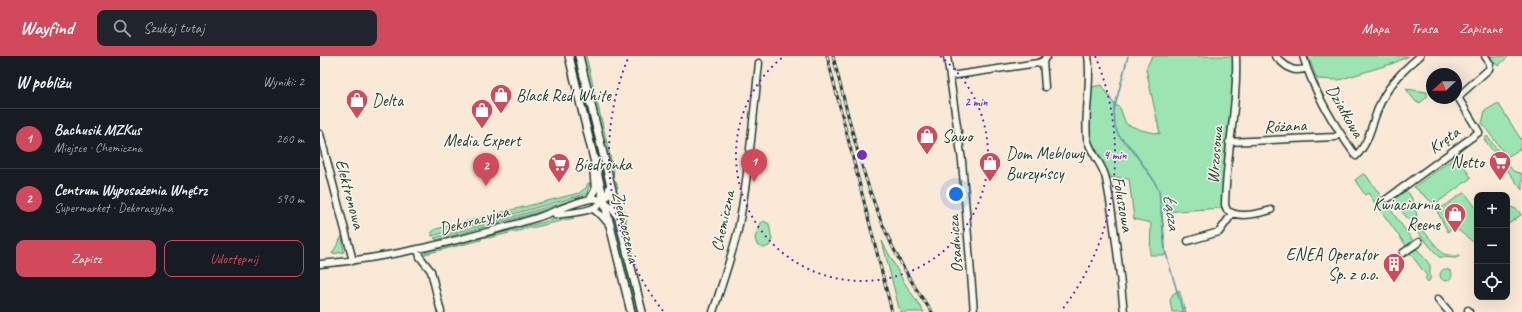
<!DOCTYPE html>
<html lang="pl">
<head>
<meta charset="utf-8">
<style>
  body { margin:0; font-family:Caveat,sans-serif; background:#20242c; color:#f1f3f6 }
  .controls { position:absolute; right:12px; bottom:12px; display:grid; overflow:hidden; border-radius:8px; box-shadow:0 4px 16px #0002 }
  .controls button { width:36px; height:36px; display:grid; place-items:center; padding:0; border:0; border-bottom:1px solid #363941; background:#171b24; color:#f1f3f6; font:20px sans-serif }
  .compass { position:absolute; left:1106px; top:12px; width:36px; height:36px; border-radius:50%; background:#171b24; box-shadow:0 4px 16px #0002; rotate:248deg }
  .you { position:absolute; left:636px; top:138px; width:14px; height:14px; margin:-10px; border:3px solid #fff; border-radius:50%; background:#1a73e8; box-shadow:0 0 0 6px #1a73e833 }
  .badge { display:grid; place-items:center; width:26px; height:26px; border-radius:50%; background:#d1495b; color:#fff; font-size:13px; font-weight:700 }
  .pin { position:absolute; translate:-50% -33px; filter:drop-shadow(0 1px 2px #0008) }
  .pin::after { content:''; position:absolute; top:21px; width:14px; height:12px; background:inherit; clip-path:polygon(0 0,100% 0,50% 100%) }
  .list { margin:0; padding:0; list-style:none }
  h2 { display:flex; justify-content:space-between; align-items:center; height:52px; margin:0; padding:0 16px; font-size:17px }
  h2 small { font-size:13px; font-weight:400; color:#9ea1a6 }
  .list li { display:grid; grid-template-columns:26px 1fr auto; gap:12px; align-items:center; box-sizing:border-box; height:60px; padding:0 16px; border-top:1px solid #363941 }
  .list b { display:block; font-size:15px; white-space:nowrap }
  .list p { margin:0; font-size:13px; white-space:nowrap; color:#9ea1a6 }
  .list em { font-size:13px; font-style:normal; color:#9ea1a6 }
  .actions { display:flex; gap:8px; padding:12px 16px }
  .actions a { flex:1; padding:9px 0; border:1px solid #d1495b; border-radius:8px; text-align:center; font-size:14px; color:#d1495b }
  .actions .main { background:#d1495b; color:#fff }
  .icon { flex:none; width:22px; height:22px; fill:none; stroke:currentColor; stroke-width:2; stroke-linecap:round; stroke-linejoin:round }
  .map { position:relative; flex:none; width:1202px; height:256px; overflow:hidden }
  header { display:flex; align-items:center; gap:24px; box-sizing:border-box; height:56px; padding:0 20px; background:#d1495b; color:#fff }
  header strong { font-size:19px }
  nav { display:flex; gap:22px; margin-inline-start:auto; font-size:14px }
  .search { width:280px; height:36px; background:#20242c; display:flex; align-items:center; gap:10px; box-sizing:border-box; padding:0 14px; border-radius:8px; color:#9ea1a6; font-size:15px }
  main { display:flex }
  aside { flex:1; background:#171b24 }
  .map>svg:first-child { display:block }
</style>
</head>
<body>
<header>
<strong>Wayfind</strong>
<div class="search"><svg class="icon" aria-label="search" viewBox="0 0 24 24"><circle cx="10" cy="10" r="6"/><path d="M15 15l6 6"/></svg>Szukaj tutaj</div>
<nav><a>Mapa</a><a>Trasa</a><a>Zapisane</a></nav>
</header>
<main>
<aside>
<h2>W pobliżu<small>Wyniki: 2</small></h2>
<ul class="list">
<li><span class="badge">1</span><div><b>Bachusik MZKus</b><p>Miejsce · Chemiczna</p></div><em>260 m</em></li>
<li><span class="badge">2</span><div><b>Centrum Wyposażenia Wnętrz</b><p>Supermarket · Dekoracyjna</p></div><em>590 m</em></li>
</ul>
<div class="actions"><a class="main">Zapisz</a><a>Udostępnij</a></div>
</aside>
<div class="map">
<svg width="1202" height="256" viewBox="0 0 1202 256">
  <rect width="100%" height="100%" fill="#fae9d7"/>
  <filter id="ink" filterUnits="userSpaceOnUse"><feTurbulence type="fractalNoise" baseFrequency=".025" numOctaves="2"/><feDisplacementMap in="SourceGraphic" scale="8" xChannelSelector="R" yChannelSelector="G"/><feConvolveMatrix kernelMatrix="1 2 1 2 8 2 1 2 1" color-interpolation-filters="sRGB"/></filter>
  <g filter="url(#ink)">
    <path fill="#9ce4b1" stroke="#5e9072" d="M263,0H266L294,116L293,120Z
      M832,0H915L914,26L905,97L902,152L842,156L846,199H830L831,167L814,163L809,123L789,121L783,107L774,96L768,75L771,31L782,29L794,48L800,52L806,68L821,74L840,78L826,13Z
      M988,0H1089L1074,7L1019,24L997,23Z
      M1168,0H1189L1178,10Z
      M1086,33L1107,36V41L1100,47L1096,46Z
      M1178,47L1202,85L1200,93L1187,101L1162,67L1165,55Z
      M267,55L284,121L282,122Z
      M1167,80L1193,115L1202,118V134L1164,83Z
      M1138,99L1151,122L1118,146H1112L1094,131Z
      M1043,118L1046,119L1093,185V187L1087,191L1048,137L1045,139L1035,124Z
      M293,125L296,126L298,132L296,133L299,144L301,143L308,175L304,171Z
      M268,127H270L267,137L259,140L112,180V176L116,173L259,137L266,132Z
      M1084,134C1092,136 1095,152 1097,160L1094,163H1088L1074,145L1075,141Z
      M1143,137H1145L1157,153V186L1152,185L1133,170L1128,176L1117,155Z
      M253,144L251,147L117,184L114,182Z
      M1191,151L1198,154L1201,159L1187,169V153Z
      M290,154L293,157L317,256H314Z
      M248,160L254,162L168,182L165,181Z
      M444,165L449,168L452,184L449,190L444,192L437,189L435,182L440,168Z
      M1097,167L1123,198L1136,200L1138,198L1140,200L1136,202L1119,201L1095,173Z
      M22,180L24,196L12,198Z
      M163,180L161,184L105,198L106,195Z
      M562,185L582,223L604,256H580Z
      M1097,193L1110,209V224L1108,226L1105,222L1107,220L1090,197Z
      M1120 219a6 6 0 1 1 12 0a6 6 0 1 1-12 0Z
      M859,234L866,256H852L850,244L853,238Z"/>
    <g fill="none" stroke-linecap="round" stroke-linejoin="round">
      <path stroke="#6194a4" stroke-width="1.5" d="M808,0L794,54L795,71L799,80L811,92L833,123L839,135L845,194L863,256"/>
      <g stroke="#1f3d34" stroke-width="9">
        <path id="minor" d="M627,0L642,105L654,256
          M768,0C772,27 764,57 767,82C770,97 783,108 786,123C795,167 799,212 804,256
          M916,0C918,50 906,99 905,149L907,154C918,163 938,158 951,154
          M955,0C966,10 972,18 987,12
          M983,0C994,37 1014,69 1036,100C1049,87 1051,70 1058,53C1065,33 1083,14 1100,0
          M723,5L725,31
          M630,20L718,7L723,5L727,0
          M0,78L33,205
          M909,86L1015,81L1020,78
          M270,143L275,134L273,110
          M1067,143L1159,76L1139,43L1141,38L1169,13L1170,8L1165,0
          M273,153L282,160L289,168
          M236,159C259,155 286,158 290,129
          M868,185L899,176L912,158
          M98,193L100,201L111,215L121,256
          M1083,197L1099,186
          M0,208C73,202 146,183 216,162C232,157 256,145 271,143C283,141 291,149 297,160
          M1118,243L1129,256
          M1148,254L1149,256
          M393,256C402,229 411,202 418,174C429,119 433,62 439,7"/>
      </g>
      <g stroke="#1f3d34" stroke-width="10">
        <path id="major" d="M249,0L311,256
          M259,0L322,256"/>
      </g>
      <use href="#minor" stroke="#fbf7ec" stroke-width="6"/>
      <use href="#major" stroke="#fbf7ec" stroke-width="7"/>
      <g stroke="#1f3d34" stroke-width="3">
        <path id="rail" d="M507,0L572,256
          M513,0C537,93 553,177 612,256"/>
      </g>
      <use href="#rail" stroke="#fbf7ec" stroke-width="1.5" stroke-dasharray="4.5" stroke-linecap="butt"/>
    </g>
  </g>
  <g fill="none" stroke="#7b2cbf" stroke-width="2" stroke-dasharray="2 4">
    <path d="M620 0A126 126 0 1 1 464 0"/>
    <path d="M343 255A253 253 0 0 1 309 0M775 0A253 253 0 0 1 741 255"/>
  </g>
  <defs>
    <g id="shop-pin" transform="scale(1.15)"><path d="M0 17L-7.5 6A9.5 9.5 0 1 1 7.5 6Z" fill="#d1495b" stroke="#fbf7ec"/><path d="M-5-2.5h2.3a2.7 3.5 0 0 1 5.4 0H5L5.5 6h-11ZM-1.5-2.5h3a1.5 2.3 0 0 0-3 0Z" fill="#fff"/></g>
    <g id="supermarket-pin" transform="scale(1.15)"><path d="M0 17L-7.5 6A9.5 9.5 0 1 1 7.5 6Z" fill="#d1495b" stroke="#fbf7ec"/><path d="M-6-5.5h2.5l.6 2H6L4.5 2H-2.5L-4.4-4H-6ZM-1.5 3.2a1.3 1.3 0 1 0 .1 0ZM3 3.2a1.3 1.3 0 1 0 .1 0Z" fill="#fff"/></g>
    <g id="building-pin" transform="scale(1.15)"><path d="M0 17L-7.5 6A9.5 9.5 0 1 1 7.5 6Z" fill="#d1495b" stroke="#fbf7ec"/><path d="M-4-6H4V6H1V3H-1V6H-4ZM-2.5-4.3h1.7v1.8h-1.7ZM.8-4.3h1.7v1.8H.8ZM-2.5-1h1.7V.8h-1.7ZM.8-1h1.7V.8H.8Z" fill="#fff"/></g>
  </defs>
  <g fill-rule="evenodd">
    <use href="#shop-pin" x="181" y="39"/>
    <use href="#shop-pin" x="37" y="44"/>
    <use href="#shop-pin" x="162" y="54"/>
    <use href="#shop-pin" x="607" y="80"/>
    <use href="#supermarket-pin" x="1180" y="106"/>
    <use href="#shop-pin" x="670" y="107"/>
    <use href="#supermarket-pin" x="239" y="108"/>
    <use href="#shop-pin" x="1135" y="158"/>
    <use href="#building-pin" x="1074" y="208"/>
  </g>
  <g text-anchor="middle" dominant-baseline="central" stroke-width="3" stroke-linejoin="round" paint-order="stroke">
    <g font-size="17" fill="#1f3d34" stroke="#fbf7ec" text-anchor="start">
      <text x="196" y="39">Black Red White</text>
      <text x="52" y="44">Delta</text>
      <text x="622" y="80">Sawo</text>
      <text x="162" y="84" text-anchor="middle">Media Expert</text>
      <text x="686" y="97">Dom Meblowy<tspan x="686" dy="20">Burzyńscy</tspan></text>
      <text x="1164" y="106" text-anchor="end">Netto</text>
      <text x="254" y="108">Biedronka</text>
      <text x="1120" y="148" text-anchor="end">Kwiaciarnia<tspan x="1120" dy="20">Reene</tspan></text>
      <text x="1058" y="198" text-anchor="end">ENEA Operator<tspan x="1058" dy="20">Sp. z o.o.</tspan></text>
    </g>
    <g font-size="17" fill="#1f3d34" stroke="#fbf7ec">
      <text transform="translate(1025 55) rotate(60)">Działkowa</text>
      <text transform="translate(965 70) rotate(-3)">Różana</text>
      <text transform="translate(1124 84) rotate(-36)">Kręta</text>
      <text transform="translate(895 99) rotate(-85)">Wrzosowa</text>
      <text transform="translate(30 138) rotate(75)">Elektronowa</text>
      <text transform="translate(803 148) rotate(80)">Foluszowa</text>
      <text transform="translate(154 164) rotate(-15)">Dekoracyjna</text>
      <text transform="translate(403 165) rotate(-78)">Chemiczna</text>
      <text transform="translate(306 171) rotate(77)">Zjednoczenia</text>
      <text transform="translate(635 188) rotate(-94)">Osadnicza</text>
    </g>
    <g font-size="18" font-style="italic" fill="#355a59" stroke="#fbf7ec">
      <text transform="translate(852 156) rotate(82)">Łącza</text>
    </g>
  </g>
  <circle cx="542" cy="99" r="6" fill="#7b2cbf" stroke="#fbf7ec" stroke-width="2"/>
  <g font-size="12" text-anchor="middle" font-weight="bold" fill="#7b2cbf" stroke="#fbf7ec" stroke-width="3" stroke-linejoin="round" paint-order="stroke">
    <text x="656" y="50">2 min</text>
    <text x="795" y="103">4 min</text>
  </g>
</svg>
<div class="controls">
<button>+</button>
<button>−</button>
<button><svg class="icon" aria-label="locate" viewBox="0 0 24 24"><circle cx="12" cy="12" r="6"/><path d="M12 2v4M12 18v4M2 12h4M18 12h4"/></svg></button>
</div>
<svg class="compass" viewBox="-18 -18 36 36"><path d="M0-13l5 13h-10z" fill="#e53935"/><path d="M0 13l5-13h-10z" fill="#9ea1a6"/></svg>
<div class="you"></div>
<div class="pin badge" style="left:434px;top:126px">1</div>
<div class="pin badge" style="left:166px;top:130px">2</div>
</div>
</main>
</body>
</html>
